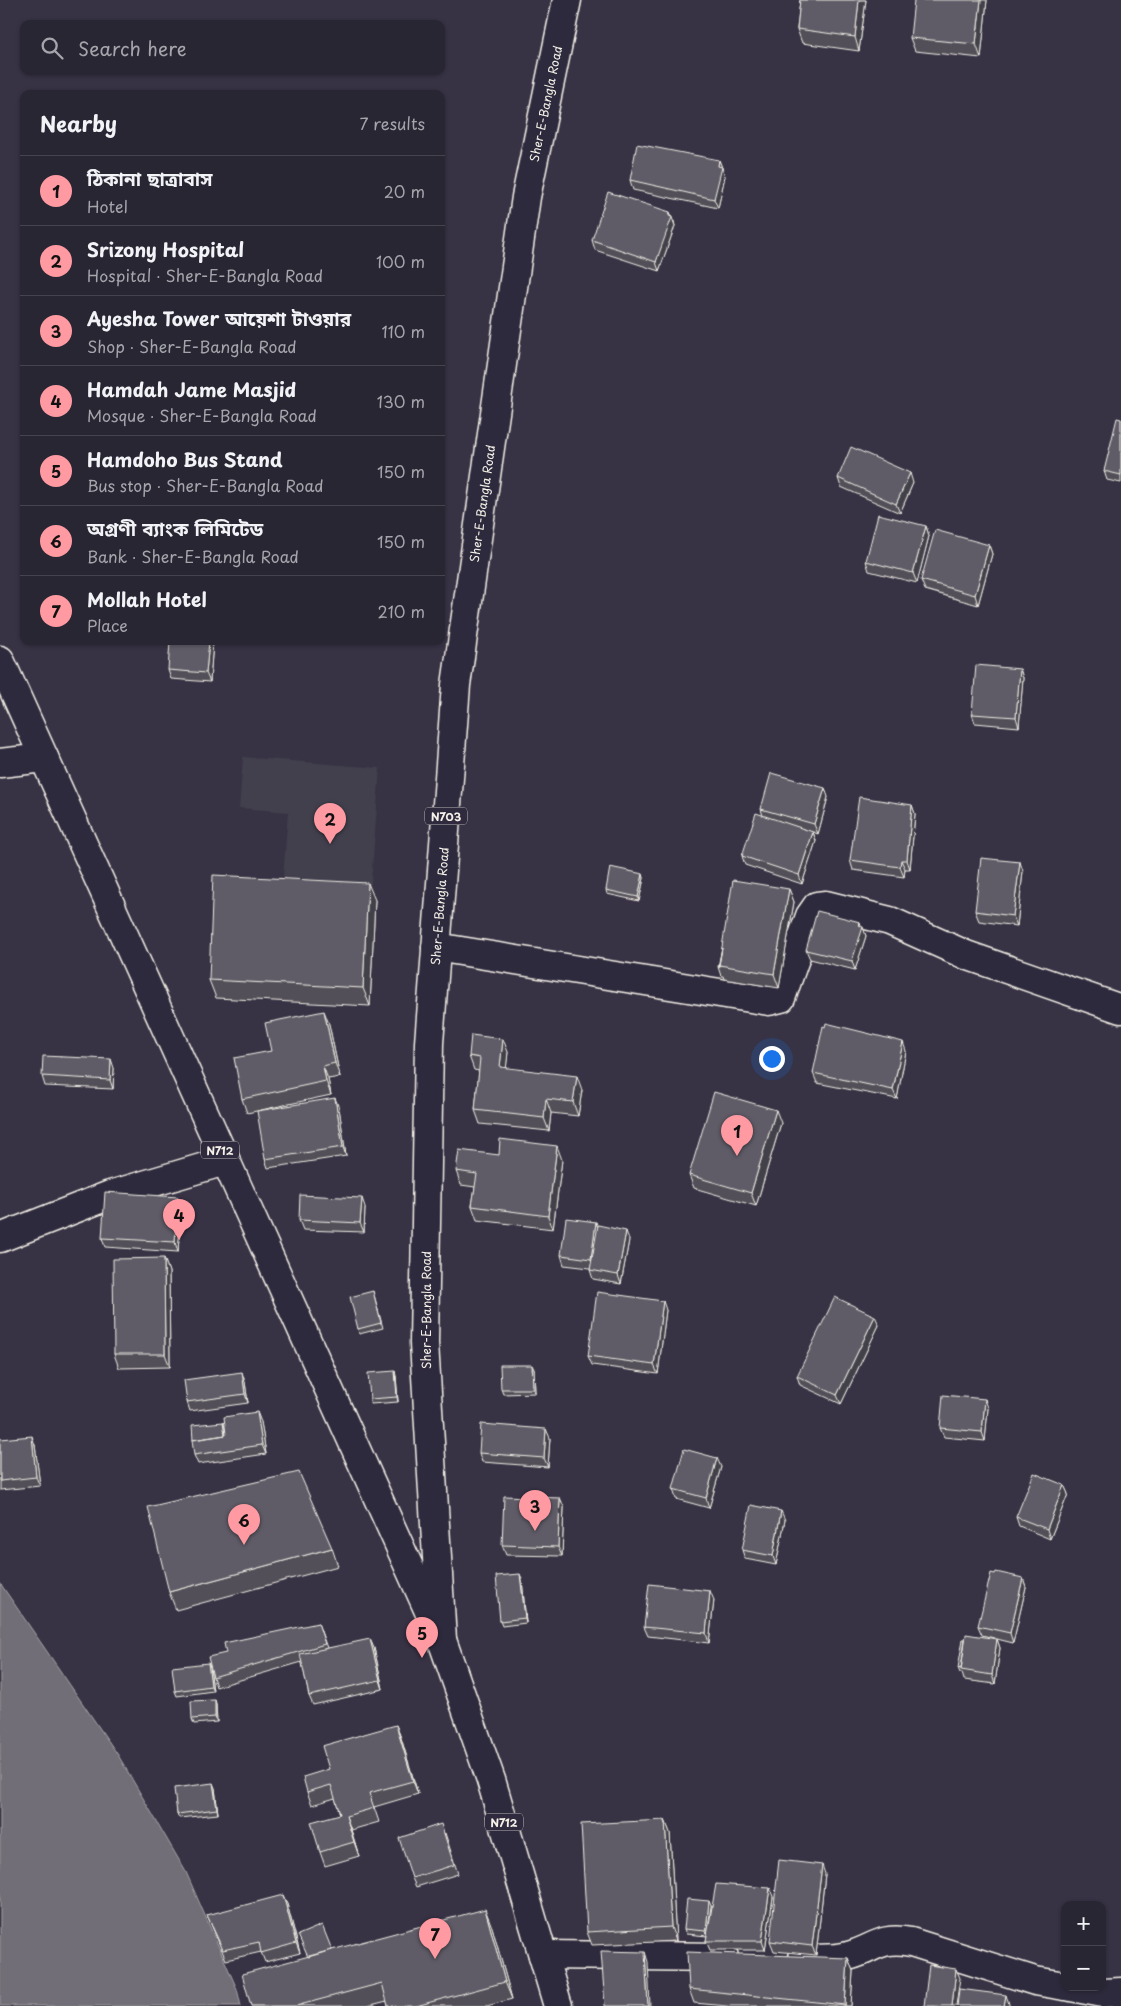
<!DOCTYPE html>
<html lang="en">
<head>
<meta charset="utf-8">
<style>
  body { margin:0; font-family:"Playpen Sans","Noto Sans Bengali",sans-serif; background:#312e3b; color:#f1f3f6 }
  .controls { position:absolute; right:15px; bottom:15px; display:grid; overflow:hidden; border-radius:10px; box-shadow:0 1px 4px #0004 }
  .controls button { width:45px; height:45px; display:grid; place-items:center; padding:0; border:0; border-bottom:1px solid #45434e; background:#292633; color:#f1f3f6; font:25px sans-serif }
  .you { position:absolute; left:771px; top:1058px; width:18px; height:18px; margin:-12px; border:4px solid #fff; border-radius:50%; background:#1a73e8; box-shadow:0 0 0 8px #1a73e833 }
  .badge { display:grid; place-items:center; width:32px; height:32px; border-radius:50%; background:#ff9aa2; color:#111; font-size:16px; font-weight:700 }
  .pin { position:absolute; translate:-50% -41px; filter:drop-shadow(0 1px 2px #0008) }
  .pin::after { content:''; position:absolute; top:26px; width:18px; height:15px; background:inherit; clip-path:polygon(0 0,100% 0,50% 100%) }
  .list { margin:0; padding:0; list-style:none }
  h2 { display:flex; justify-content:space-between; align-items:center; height:65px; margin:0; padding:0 20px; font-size:21px }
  h2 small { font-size:16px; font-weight:400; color:#a5a5ac }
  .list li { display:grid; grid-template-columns:32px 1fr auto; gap:15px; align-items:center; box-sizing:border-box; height:70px; padding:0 20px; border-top:1px solid #45434e }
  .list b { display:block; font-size:19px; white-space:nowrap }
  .list p { margin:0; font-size:16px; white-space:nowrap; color:#a5a5ac }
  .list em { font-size:16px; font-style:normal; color:#a5a5ac }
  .icon { flex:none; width:28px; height:28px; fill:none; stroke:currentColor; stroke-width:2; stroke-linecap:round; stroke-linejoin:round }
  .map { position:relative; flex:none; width:1121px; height:2006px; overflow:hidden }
  .search { position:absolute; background:#292633; box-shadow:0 1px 4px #0004; left:20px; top:20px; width:425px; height:55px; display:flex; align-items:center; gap:12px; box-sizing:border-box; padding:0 18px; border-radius:10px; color:#a5a5ac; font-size:19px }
  .panel { position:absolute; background:#292633; box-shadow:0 1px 4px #0004; left:20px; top:90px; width:425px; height:555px; border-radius:10px }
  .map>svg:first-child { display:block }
</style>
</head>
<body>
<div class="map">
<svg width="1121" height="2006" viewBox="0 0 1121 2006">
  <rect width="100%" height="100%" fill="#373244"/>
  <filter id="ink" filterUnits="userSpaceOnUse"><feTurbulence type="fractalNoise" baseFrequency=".02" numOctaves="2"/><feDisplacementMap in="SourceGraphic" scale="10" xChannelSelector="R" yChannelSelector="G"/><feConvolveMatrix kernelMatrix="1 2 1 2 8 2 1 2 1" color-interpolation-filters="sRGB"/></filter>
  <g filter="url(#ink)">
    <path fill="#433f4e" d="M243,757L380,768L371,884L283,877L288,812L239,808Z"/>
    <path fill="#726e77" stroke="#a6a2a4" d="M0,1583L118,1755L186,1872L237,1989L241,2006H0Z"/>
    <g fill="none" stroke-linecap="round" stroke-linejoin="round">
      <g stroke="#f4f1e8" stroke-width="31">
        <path id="minor" d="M0,763L44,758
          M436,947L769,1001L781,998L810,916L817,906L826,905L890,921L966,955L1121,1009
          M0,1238L110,1195L225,1161
          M543,1955L724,1957
          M802,1958C817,1959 833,1960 848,1956C875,1949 879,1936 911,1942L1035,1981L1065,1986
          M1071,1987L1103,1993L1121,1992"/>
      </g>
      <g stroke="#f4f1e8" stroke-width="31">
        <g id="highway">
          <path d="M0,660L442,1640L491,1780L558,2006"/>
          <path id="s1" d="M442,1640L424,1343L429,1043L456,685L526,197L567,0"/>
        </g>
      </g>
      <use href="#minor" stroke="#2f2a3d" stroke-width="28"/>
      <use href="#highway" stroke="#2f2a3d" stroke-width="28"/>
    </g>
    <path fill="#524f59" stroke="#f4f1e8" d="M800,0H866L859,51L802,43L797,29Z
      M987,0L981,58L915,51L910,38Z
      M719,160L725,176L718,208L633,190L630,180Z
      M674,221L675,226L659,271L595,250L592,240Z
      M1121,419V483L1107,480L1104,471Z
      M838,478L913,483L900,513L841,487Z
      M926,526L929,536L917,583L869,571L866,561Z
      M989,545L992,554L978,605L925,590L921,580Z
      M213,641L210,682L171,679L168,670Z
      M1020,669L1023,678L1019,727L975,723L972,714Z
      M828,797L818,834L813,832L816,841L802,884L745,865L742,856L763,816L761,809Z
      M912,805L915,814L910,869H905L904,877L853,870L850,860Z
      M1023,871L1017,926L979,921L975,911Z
      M643,874L644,878L639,901L607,894L606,890Z
      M789,889L794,902L779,988L724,979L723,976H721L718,967Z
      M375,900L370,1006L216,998L209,980Z
      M861,926L866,936L855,970L810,959L806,950Z
      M329,1024L340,1077L328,1079L331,1095L247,1113L242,1099L271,1051Z
      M906,1051L897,1099L817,1083L813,1073Z
      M508,1052L506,1068L582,1090L578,1116L551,1113L549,1131L480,1124L475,1110L479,1071L474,1070L469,1056Z
      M114,1068L113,1089L45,1086L42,1076Z
      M339,1108L346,1156L268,1168L265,1159Z
      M781,1123L756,1206L694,1188L689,1175Z
      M499,1155L562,1160L553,1229L477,1220L472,1206L475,1187L461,1185L456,1171Z
      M178,1197L181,1207L178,1252L105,1247L102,1238Z
      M365,1207L364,1232L303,1230L299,1220Z
      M596,1222L598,1228L629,1240L621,1284L593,1279L590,1270V1268L564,1265L561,1255Z
      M164,1258L169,1272L170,1367L119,1368L114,1354Z
      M373,1291L383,1328L359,1334L358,1329Z
      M666,1310L658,1374L592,1365L588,1356Z
      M879,1325L841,1404L800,1385L797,1376Z
      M534,1369L535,1393L503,1394L501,1389Z
      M396,1376L398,1402L371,1404L370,1399Z
      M245,1382L248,1403L190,1411L187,1402Z
      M988,1408L985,1441L944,1437L940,1428Z
      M261,1422L266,1454L198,1464L194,1455L225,1427L226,1435Z
      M550,1438L548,1467L482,1462L479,1453Z
      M0,1439L35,1445L40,1486L0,1490Z
      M721,1467L709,1508L676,1499L673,1489Z
      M1064,1485L1068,1494L1050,1539L1019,1526L1016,1517Z
      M560,1498L564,1507L562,1556L506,1555L502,1545Z
      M785,1520L776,1565L745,1559L742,1550Z
      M332,1548L338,1566L176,1610L169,1592Z
      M1023,1578L1026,1587L1013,1643L997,1639L1000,1648L995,1684L964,1680L962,1673H960L958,1668L994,1638L982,1635L978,1626Z
      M522,1579L526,1623L502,1626L500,1621Z
      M714,1600L709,1643L648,1636L644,1627Z
      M318,1623L327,1648H374L383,1689L313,1705L309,1696L302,1662L216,1687L213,1677L226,1653Z
      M208,1663L210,1667L213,1691L177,1696L175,1691Z
      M215,1700L216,1704L217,1722L194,1724L192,1719Z
      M396,1725L401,1738L418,1794L374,1807L379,1822L351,1830L359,1856L325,1866L320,1852L340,1814L335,1798L312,1805L307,1792L329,1769Z
      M215,1788L218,1814L179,1818L177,1814Z
      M665,1820L670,1833L676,1941L592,1945L587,1932Z
      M445,1833L458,1874L416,1887L412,1878Z
      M825,1874L816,1955L774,1951L770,1941Z
      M773,1897L765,1950H710L706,1941L707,1936L686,1934L684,1929L711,1906L708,1928Z
      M287,1904L300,1953L265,1962L261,1952L226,1960L207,1915Z
      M492,1927L512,1999L487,2006H388L387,2001L367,2006H251L307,1957L332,1950Z
      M848,1958L853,1971L851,2006H727L694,2003L689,1989Z"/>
    <path fill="#424048" stroke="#f4f1e8" d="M859,0H866L859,51L855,37Z
      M981,0H987L981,58L976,44Z
      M719,160L725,176L718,208L714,199Z
      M670,212L675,226L659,271L656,262Z
      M910,473L913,483L900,513L896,504Z
      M926,526L929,536L917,583L913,573Z
      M989,545L992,554L978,605L975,595Z
      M209,641H213L210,682L206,673Z
      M1020,669L1023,678L1019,727L1016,717Z
      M825,788L828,797L818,834L814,824Z
      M912,805L915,814L910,869L907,860Z
      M813,832L816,841L802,884L799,875Z
      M901,860L905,869L904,877L900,867Z
      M1020,862L1023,871L1017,926L1013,916Z
      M643,874L644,878L639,901L638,897Z
      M368,883L375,900L370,1006L363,988Z
      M789,889L794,902L779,988L774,974Z
      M860,922L862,928L863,927L866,936L855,970L852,961Z
      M324,1011L329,1024L340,1077L335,1063Z
      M503,1039L508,1052L505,1081L500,1067Z
      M903,1042L906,1051L897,1099L893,1090Z
      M111,1059L114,1068L113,1089L110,1080Z
      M323,1066L328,1079L331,1095L326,1081Z
      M577,1076L582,1090L578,1116L573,1102Z
      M335,1098L339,1108L346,1156L343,1147Z
      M546,1099L551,1113L549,1131L544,1118Z
      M776,1110L781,1123L756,1206L751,1193Z
      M557,1146L562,1160L553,1229L548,1216Z
      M178,1197L181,1207L178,1252L175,1242Z
      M362,1198L365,1207L364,1232L360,1223Z
      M596,1222L599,1232L594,1268L591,1259Z
      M626,1231L629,1240L621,1284L618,1275Z
      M164,1258L169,1272L170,1367L165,1354Z
      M663,1301L666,1310L658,1374L654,1365Z
      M875,1316L879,1325L841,1404L837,1395Z
      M532,1365L534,1369L535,1393L533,1389Z
      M395,1371L396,1376L398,1402L397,1397Z
      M242,1372L245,1382L248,1403L245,1394Z
      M985,1399L988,1408L985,1441L982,1432Z
      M257,1412L261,1422L266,1454L262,1445Z
      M223,1422L225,1427L227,1443L225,1438Z
      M546,1429L550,1438L548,1467L544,1458Z
      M32,1436L35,1445L40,1486L36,1477Z
      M717,1458L721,1467L709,1508L706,1498Z
      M1064,1485L1068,1494L1050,1539L1047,1529Z
      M560,1498L564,1507L562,1556L558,1547Z
      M781,1511L785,1520L776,1565L773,1556Z
      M520,1574L522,1579L526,1623L525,1618Z
      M1023,1578L1026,1587L1013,1643L1010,1633Z
      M710,1591L714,1600L709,1643L706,1633Z
      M370,1639L374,1648L383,1689L380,1680Z
      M997,1639L1000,1648L995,1684L992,1675Z
      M208,1663L210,1667L213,1691L211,1686Z
      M215,1700L216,1704L217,1722L215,1717Z
      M396,1725L401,1738L418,1794L413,1781Z
      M213,1783L215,1788L218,1814L217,1809Z
      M346,1816L351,1830L359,1856L354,1842Z
      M665,1820L670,1833L676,1941L671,1927Z
      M822,1865L825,1874L816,1955L812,1946Z
      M770,1888L773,1897L765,1950L762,1941Z
      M283,1895L287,1904L300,1953L296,1943Z
      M709,1901L711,1906L707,1936L706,1931Z
      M485,1909L492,1927L512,1999L505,1982Z
      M645,1952L648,1962L650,2006H648Z
      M848,1958L853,1971L851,2006H846L845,2005Z
      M956,1969L960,1978L956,2006H952Z
      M1006,1995L1009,2004V2006H1004Z"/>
    <path fill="#5f5c67" stroke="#f4f1e8" d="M800,0H859L855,37L797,29Z
      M914,0H981L976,44L910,38Z
      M637,144L719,160L718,166L722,167L714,199L630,180Z
      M608,192L670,212L669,216L672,217L656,262L592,240Z
      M1117,418L1121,419V475L1104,471Z
      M851,447L910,473L896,504L838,478Z
      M878,514L926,526L913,573L866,561Z
      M935,530L989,545L975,595L921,580Z
      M170,641H209L206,673L168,670Z
      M976,665L1020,669L1016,717L972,714Z
      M771,773L825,788L814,824L761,809Z
      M859,797L912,805L907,860H901L900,867L850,860Z
      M756,813L813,832L799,875L742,856Z
      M981,858L1020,862L1013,916L975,911Z
      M610,867L643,874L638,897L606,890Z
      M213,875L368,883L363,988L209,980Z
      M733,880L789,889L774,974L719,965Z
      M817,911L860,922L859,925L863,927L852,961L806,950Z
      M722,948L719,965L720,967H718Z
      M324,1011L335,1063L323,1066L326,1081L242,1099L234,1058L271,1051L265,1023Z
      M826,1023L903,1042L893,1090L813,1073L823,1026L825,1027Z
      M471,1035L503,1039L500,1067L577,1076L573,1102L546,1099L544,1118L475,1110L480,1058L469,1056Z
      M43,1056L111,1059L110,1080L42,1076Z
      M714,1092L776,1110L751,1193L689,1175Z
      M335,1098L343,1147L265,1159L257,1111Z
      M500,1139L557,1146L548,1216L472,1206L477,1174L456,1171L459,1150L499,1155Z
      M105,1192L178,1197L175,1242L102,1238Z
      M300,1195L362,1198L360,1223L299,1220Z
      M566,1218L596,1222L591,1259L561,1255Z
      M598,1225L626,1231L618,1275L590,1270Z
      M164,1258L165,1354H114L113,1259Z
      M373,1291L381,1323L358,1329L350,1297Z
      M597,1292L663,1301L654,1365L588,1356Z
      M835,1297L875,1316L837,1395L797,1376Z
      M500,1365H532L533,1389H501Z
      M395,1371L397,1397L370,1399L368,1373Z
      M242,1372L245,1394L187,1402L184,1380Z
      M943,1395L985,1399L982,1432L940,1428Z
      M257,1412L262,1445L194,1455L192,1440L226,1435L224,1417Z
      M223,1422L225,1435L193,1440L192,1425Z
      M481,1424L546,1429L544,1458L479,1453Z
      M32,1436L36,1477L0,1481V1439Z
      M684,1449L717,1458L706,1498L673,1489Z
      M299,1472L332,1548L169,1592L148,1507Z
      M1034,1473L1064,1485L1047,1529L1016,1517Z
      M504,1496L560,1498L558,1547L502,1545Z
      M751,1505L781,1511L773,1556L742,1550Z
      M996,1572L1023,1578L1010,1633L978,1626L991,1573L995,1574Z
      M520,1574L525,1618L500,1621L496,1576Z
      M649,1584L710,1591L706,1633L644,1627Z
      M318,1623L325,1644L213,1677L208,1657L226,1653L224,1643Z
      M966,1634L997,1639L992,1675L961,1670Z
      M370,1639L380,1680L309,1696L300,1654Z
      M963,1639H965L961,1669L958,1668Z
      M208,1663L211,1686L175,1691L172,1667Z
      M215,1700V1717L192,1719L191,1701Z
      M396,1725L413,1781L369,1793L374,1808L346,1816L354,1842L320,1852L311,1822L340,1814L331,1785L307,1792L303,1777L329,1769L322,1746Z
      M213,1783L217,1809L177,1814L174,1788Z
      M665,1820L671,1927L587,1932L581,1824Z
      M441,1824L454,1865L412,1878L399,1838Z
      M779,1860L822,1865L812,1946L770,1941Z
      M716,1884L770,1888L762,1941H706Z
      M283,1895L296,1943L261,1953L259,1942L223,1950L207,1915Z
      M687,1899L709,1901L706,1931L684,1929Z
      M485,1909L505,1982L416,2006H388L382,1983L296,2006H251L242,1974Z
      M322,1925L332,1950L308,1957L298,1935Z
      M601,1951L645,1952L648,2006H605Z
      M687,1952L848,1958L845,2005L689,1989Z
      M929,1965L956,1969L952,2006H924Z
      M959,1989L1006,1995L1004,2006H957Z"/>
  </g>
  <g text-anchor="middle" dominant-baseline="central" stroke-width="5" stroke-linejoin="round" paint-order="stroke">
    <g fill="#2f2a3d" stroke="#b9b5b5" stroke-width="1">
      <rect x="425" y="807.5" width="42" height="17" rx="4"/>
      <rect x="201" y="1141.5" width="38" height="17" rx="4"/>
      <rect x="485" y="1813.5" width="38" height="17" rx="4"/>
    </g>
    <g font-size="11" font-weight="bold" fill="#f4f1e8">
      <text x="446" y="816">N703</text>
      <text x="220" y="1150">N712</text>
      <text x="504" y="1822">N712</text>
    </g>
    <g font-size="12" fill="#f4f1e8" stroke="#2f2a3d">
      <text stroke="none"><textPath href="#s1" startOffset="1545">Sher-E-Bangla Road</textPath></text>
      <text stroke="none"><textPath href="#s1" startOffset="1140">Sher-E-Bangla Road</textPath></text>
      <text stroke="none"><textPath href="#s1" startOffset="735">Sher-E-Bangla Road</textPath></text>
      <text transform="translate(426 1310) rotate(-90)">Sher-E-Bangla Road</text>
    </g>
  </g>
</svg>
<div class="controls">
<button>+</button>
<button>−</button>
</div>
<div class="you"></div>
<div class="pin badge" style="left:737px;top:1156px">1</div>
<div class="pin badge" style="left:330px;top:844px">2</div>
<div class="pin badge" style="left:535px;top:1531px">3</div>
<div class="pin badge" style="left:179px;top:1240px">4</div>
<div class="pin badge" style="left:422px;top:1658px">5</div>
<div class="pin badge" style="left:244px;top:1545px">6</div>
<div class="pin badge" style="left:435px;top:1959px">7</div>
<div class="search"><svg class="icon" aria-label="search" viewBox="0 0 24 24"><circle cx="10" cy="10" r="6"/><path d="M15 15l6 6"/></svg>Search here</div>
<section class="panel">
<h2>Nearby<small>7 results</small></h2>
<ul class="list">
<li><span class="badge">1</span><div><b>ঠিকানা ছাত্রাবাস</b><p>Hotel</p></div><em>20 m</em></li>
<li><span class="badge">2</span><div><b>Srizony Hospital</b><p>Hospital · Sher-E-Bangla Road</p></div><em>100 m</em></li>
<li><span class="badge">3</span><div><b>Ayesha Tower আয়েশা টাওয়ার</b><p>Shop · Sher-E-Bangla Road</p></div><em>110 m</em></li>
<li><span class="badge">4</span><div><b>Hamdah Jame Masjid</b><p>Mosque · Sher-E-Bangla Road</p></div><em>130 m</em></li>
<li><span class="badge">5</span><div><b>Hamdoho Bus Stand</b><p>Bus stop · Sher-E-Bangla Road</p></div><em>150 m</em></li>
<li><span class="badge">6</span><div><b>অগ্রণী ব্যাংক লিমিটেড</b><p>Bank · Sher-E-Bangla Road</p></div><em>150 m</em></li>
<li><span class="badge">7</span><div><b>Mollah Hotel</b><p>Place</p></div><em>210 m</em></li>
</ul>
</section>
</div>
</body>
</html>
